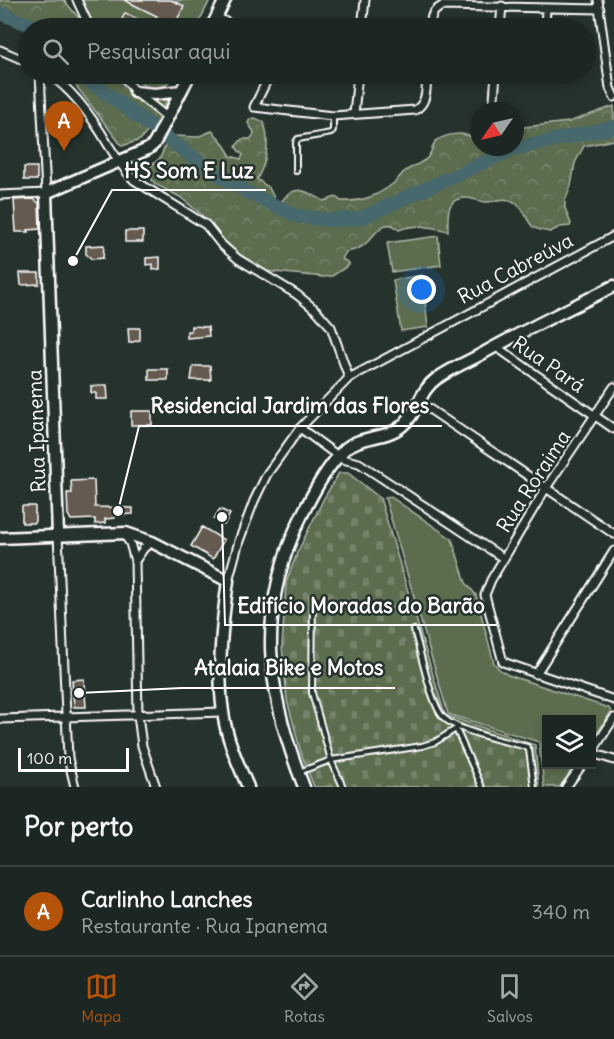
<!DOCTYPE html>
<html lang="pt">
<head>
<meta charset="utf-8">
<style>
  body { margin:0; font-family:Delius,sans-serif; background:#252e2a; color:#f1f3f6 }
  .controls { position:absolute; right:18px; bottom:18px; display:grid; overflow:hidden; border-radius:0px; box-shadow:0 3px 9px #0003 }
  .controls button { width:54px; height:54px; display:grid; place-items:center; padding:0; border:0; border-bottom:2px solid #3a4340; background:#1c2622; color:#f1f3f6; font:30px sans-serif }
  .compass { position:absolute; left:470px; top:102px; width:54px; height:54px; border-radius:50%; background:#1c2622; box-shadow:0 3px 9px #0003; rotate:236deg }
  .scale { position:absolute; left:18px; bottom:15px; width:111px; box-sizing:border-box; padding-left:6px; border:3px solid #fff; border-top:0; font-size:16px; line-height:21px; white-space:nowrap; color:#fff; -webkit-text-stroke:4px #26332d; paint-order:stroke }
  .you { position:absolute; left:422px; top:290px; width:21px; height:21px; margin:-15px; border:4px solid #fff; border-radius:50%; background:#1a73e8; box-shadow:0 0 0 9px #1a73e833 }
  .badge { display:grid; place-items:center; width:39px; height:39px; border-radius:50%; background:#b45309; color:#fff; font-size:20px; font-weight:700 }
  .pin { position:absolute; translate:-50% -50px; filter:drop-shadow(0 2px 3px #0008) }
  .pin::after { content:''; position:absolute; top:32px; width:21px; height:18px; background:inherit; clip-path:polygon(0 0,100% 0,50% 100%) }
  .list { margin:0; padding:0; list-style:none }
  h2 { display:flex; justify-content:space-between; align-items:center; height:78px; margin:0; padding:0 24px; font-size:26px }
  h2 small { font-size:20px; font-weight:400; color:#a0a5a5 }
  .list li { display:grid; grid-template-columns:39px 1fr auto; gap:18px; align-items:center; box-sizing:border-box; height:90px; padding:0 24px; border-top:2px solid #3a4340 }
  .list b { display:block; font-size:22px; white-space:nowrap }
  .list p { margin:0; font-size:20px; white-space:nowrap; color:#a0a5a5 }
  .list em { font-size:20px; font-style:normal; color:#a0a5a5 }
  .icon { flex:none; width:33px; height:33px; fill:none; stroke:currentColor; stroke-width:2; stroke-linecap:round; stroke-linejoin:round }
  .map { position:relative; flex:none; width:614px; height:787px; overflow:hidden }
  .search { position:absolute; background:#1c2622; box-shadow:0 3px 9px #0003; left:18px; right:18px; top:18px; height:66px; display:flex; align-items:center; gap:15px; box-sizing:border-box; padding:0 21px; border-radius:33px; color:#a0a5a5; font-size:22px }
  .sheet { height:168px; background:#1c2622 }
  nav { display:flex; justify-content:space-around; align-items:center; box-sizing:border-box; height:84px; border-top:2px solid #3a4340; background:#1c2622; font-size:16px; color:#a0a5a5 }
  nav a { display:grid; justify-items:center; gap:3px }
  nav .on { color:#b45309 }
  .map>svg:first-child { display:block }
</style>
</head>
<body>
<div class="map">
<svg width="614" height="787" viewBox="0 0 614 787">
  <defs>
    <pattern id="forest-crowns" width="20" height="18" patternUnits="userSpaceOnUse" patternTransform="scale(1.5)"><rect width="20" height="18" fill="#5b6d50"/><path d="M2 6a3 3 0 1 1 6 0M12 15a3 3 0 1 1 6 0" fill="none" stroke="#74836a"/></pattern>
    <pattern id="cemetery-stones" width="16" height="16" patternUnits="userSpaceOnUse" patternTransform="scale(1.5)"><rect width="16" height="16" fill="#5b6d50"/><path d="M2 7V4a2 2 0 0 1 4 0v3zM10 15v-3a2 2 0 0 1 4 0v3z" fill="#74836a"/></pattern>
  </defs>
  <rect width="100%" height="100%" fill="#26332d"/>
  <filter id="ink" filterUnits="userSpaceOnUse"><feTurbulence type="fractalNoise" baseFrequency=".0167" numOctaves="2"/><feDisplacementMap in="SourceGraphic" scale="12" xChannelSelector="R" yChannelSelector="G"/><feConvolveMatrix kernelMatrix="1 2 1 2 8 2 1 2 1" color-interpolation-filters="sRGB"/></filter>
  <g filter="url(#ink)">
    <path fill="#5b6d50" stroke="#adb6a8" stroke-width="1.5" d="M81,0H210L196,28H96L83,6Z
      M132,74H174C167,87 163,88 148,89Z
      M438,236L441,265L392,272L387,243Z
      M422,275L428,327L401,331L393,280Z
      M391,497L452,539L466,583L476,595L494,663L499,669L508,675L609,708L611,712L592,741V720H546V764L575,765L560,787H544L539,742L448,714L385,498Z"/>
    <path fill="url(#forest-crowns)" stroke="#adb6a8" stroke-width="1.5" d="M0,0H64L87,28H38L7,16L0,18Z
      M67,74H125L140,91L169,96L158,120L140,140L122,146Z
      M614,106V140L584,146L575,163L571,186L565,201V208L571,224L570,226L560,227L550,232C545,231 536,230 532,226C525,218 524,206 512,201C500,196 496,203 486,202C479,202 473,198 467,198C445,197 448,216 448,231C430,227 416,223 399,230C383,213 373,241 361,247C356,250 351,251 346,252L342,259L349,263V265L332,276L324,277L264,271L225,250L202,215L180,197L155,184L148,174L150,167L160,158L168,139L173,136L197,137L212,131L221,140L231,156L241,159L243,155L238,150L236,146L242,139H250L253,136L254,132L248,123L250,119L255,118L264,122C270,141 267,162 257,179L269,188L277,203H280C296,183 304,190 324,201L336,197L341,201C363,202 377,196 394,183C399,179 401,173 407,170C426,158 427,165 435,141C451,132 463,132 479,140V147H515V128L569,122Z"/>
    <path fill="url(#cemetery-stones)" stroke="#adb6a8" stroke-width="1.5" d="M339,473H348L380,498L445,715L535,745L539,787H314L301,753L287,700L282,646L286,583L297,553L324,498Z"/>
    <g fill="none" stroke-linecap="round" stroke-linejoin="round">
      <path stroke="#46676c" stroke-width="14" d="M0,13L38,28
        M80,74L198,161L247,192L297,216L330,220L361,218L513,149L614,127"/>
    </g>
    <path fill="#655a50" stroke="#fff" stroke-width="1.5" d="M124,0H171L184,6L173,28H118L125,13L152,26L157,16Z
      M24,167H37V180H24Z
      M33,199L39,203L40,229L28,230L29,232H16L14,200Z
      M125,231H143V242H125Z
      M104,245L103,258L92,259L86,254V246Z
      M160,257V269L153,270V264L146,265V258Z
      M20,273H39V284L21,285Z
      M191,326L208,327L209,336L187,338V331H191Z
      M128,328H140V340L129,343Z
      M193,366H210L211,380H191Z
      M149,369H168V380H149Z
      M107,385L108,399H96V393H91V386Z
      M131,411H152V425H131Z
      M94,480L95,507L133,508V514L115,515V518L105,519V523L95,524V519L71,520L68,515L67,493H72L71,481Z
      M22,506H35V523H22Z
      M220,509L230,514L224,525L214,519Z
      M202,527L224,540L213,559L191,546Z
      M84,679L86,707H74L72,680Z"/>
    <g fill="none" stroke-linecap="round" stroke-linejoin="round">
      <g stroke="#fff" stroke-width="8">
        <path id="lane" d="M296,171V142L298,139L331,133L333,130V117
          M313,597L312,693L331,760L343,787
          M414,630C420,649 431,706 444,718C457,731 507,742 527,747L529,750L534,787
          M456,729L482,787
          M299,772L331,760L422,746L435,742L459,727"/>
      </g>
      <g stroke="#fff" stroke-width="11">
        <path id="street" d="M77,0L90,28
          M598,0L610,88L614,97
          M216,17L238,28
          M362,28L365,0
          M430,28C431,17 431,12 442,6L600,9
          M500,28L502,6
          M545,28L546,8
          M0,50L28,62
          M48,74C74,90 94,120 109,146C117,158 123,170 134,180L206,225L221,244L238,259L296,294L317,311L331,327L349,378
          M122,74L135,92L168,118
          M270,74L254,107L333,116L415,110C428,103 426,87 427,74
          M493,111L496,74
          M354,114L358,74
          M0,195L46,193L40,74
          M495,346L614,429
          M614,387L546,488L491,580L485,595L503,662L614,700
          M419,402L614,534
          M300,428L342,459L359,463L503,558
          M123,533L130,543L135,561L144,548L152,542
          M58,535L68,758L75,787
          M135,561L138,715L142,746L156,787
          M228,581L239,541L254,501L267,474L300,428L349,378L614,236
          M536,674L614,551
          M0,719L223,712
          M592,752L614,718
          M592,753L614,760
          M566,787L583,764"/>
      </g>
      <g stroke="#fff" stroke-width="15">
        <path id="secondary" d="M211,28L225,0
          M135,92L155,94L181,91
          M58,535L46,193L148,149L154,144L190,74
          M0,538L126,533L152,542L228,581C222,623 217,670 223,712C226,737 238,764 248,787
          M304,787C266,692 255,610 302,515C313,493 326,468 344,450C359,435 385,440 402,426C418,413 419,391 436,379C450,369 466,362 480,355C524,330 569,309 614,286"/>
      </g>
      <use href="#lane" stroke="#26332d" stroke-width="4"/>
      <use href="#street" stroke="#26332d" stroke-width="7"/>
      <use href="#secondary" stroke="#26332d" stroke-width="10"/>
    </g>
  </g>
  <g text-anchor="middle" dominant-baseline="central" stroke-width="5" stroke-linejoin="round" paint-order="stroke">
    <g font-size="20" fill="#fff" stroke="#26332d">
      <text transform="translate(515 268) rotate(-28)">Rua Cabreúva</text>
      <text transform="translate(549 364) rotate(35)">Rua Pará</text>
      <text transform="translate(36 431) rotate(-92)">Rua Ipanema</text>
      <text transform="translate(533 481) rotate(-57)">Rua Roraima</text>
    </g>
  </g>
  <path fill="none" stroke="#fff" stroke-width="2" d="M73 261L112 190H266M118 511L139 426H442M222 517L225 625H497M79 693L182 688H395"/>
  <g fill="#fff" stroke="#26332d" stroke-width="2">
    <circle cx="73" cy="261" r="6"/>
    <circle cx="118" cy="511" r="6"/>
    <circle cx="222" cy="517" r="6"/>
    <circle cx="79" cy="693" r="6"/>
  </g>
  <g font-size="21" text-anchor="middle" font-weight="bold" fill="#fff" stroke="#26332d" stroke-width="5" stroke-linejoin="round" paint-order="stroke">
    <text x="189" y="178">HS Som E Luz</text>
    <text x="290" y="413">Residencial Jardim das Flores</text>
    <text x="361" y="613">Edifício Moradas do Barão</text>
    <text x="289" y="675">Atalaia Bike e Motos</text>
  </g>
</svg>
<div class="controls">
<button><svg class="icon" aria-label="layers" viewBox="0 0 24 24"><path d="M12 4l9 5-9 5-9-5zM3 14l9 5 9-5"/></svg></button>
</div>
<svg class="compass" viewBox="-18 -18 36 36"><path d="M0-13l5 13h-10z" fill="#e53935"/><path d="M0 13l5-13h-10z" fill="#a0a5a5"/></svg>
<div class="scale">100 m</div>
<div class="you"></div>
<div class="pin badge" style="left:64px;top:151px">A</div>
<div class="search"><svg class="icon" aria-label="search" viewBox="0 0 24 24"><circle cx="10" cy="10" r="6"/><path d="M15 15l6 6"/></svg>Pesquisar aqui</div>
</div>
<section class="sheet">
<h2>Por perto<small></small></h2>
<ul class="list">
<li><span class="badge">A</span><div><b>Carlinho Lanches</b><p>Restaurante · Rua Ipanema</p></div><em>340 m</em></li>
</ul>
</section>
<nav>
<a class="on"><svg class="icon" aria-label="map" viewBox="0 0 24 24"><path d="M3 6l6-2 6 2 6-2v14l-6 2-6-2-6 2zM9 4v14M15 6v14"/></svg>Mapa</a>
<a><svg class="icon" aria-label="directions" viewBox="0 0 24 24"><path d="M12 3l9 9-9 9-9-9zM9 14v-3h6M13 9l2 2-2 2"/></svg>Rotas</a>
<a><svg class="icon" aria-label="saved" viewBox="0 0 24 24"><path d="M7 4h10v16l-5-4-5 4z"/></svg>Salvos</a>
</nav>
</body>
</html>
